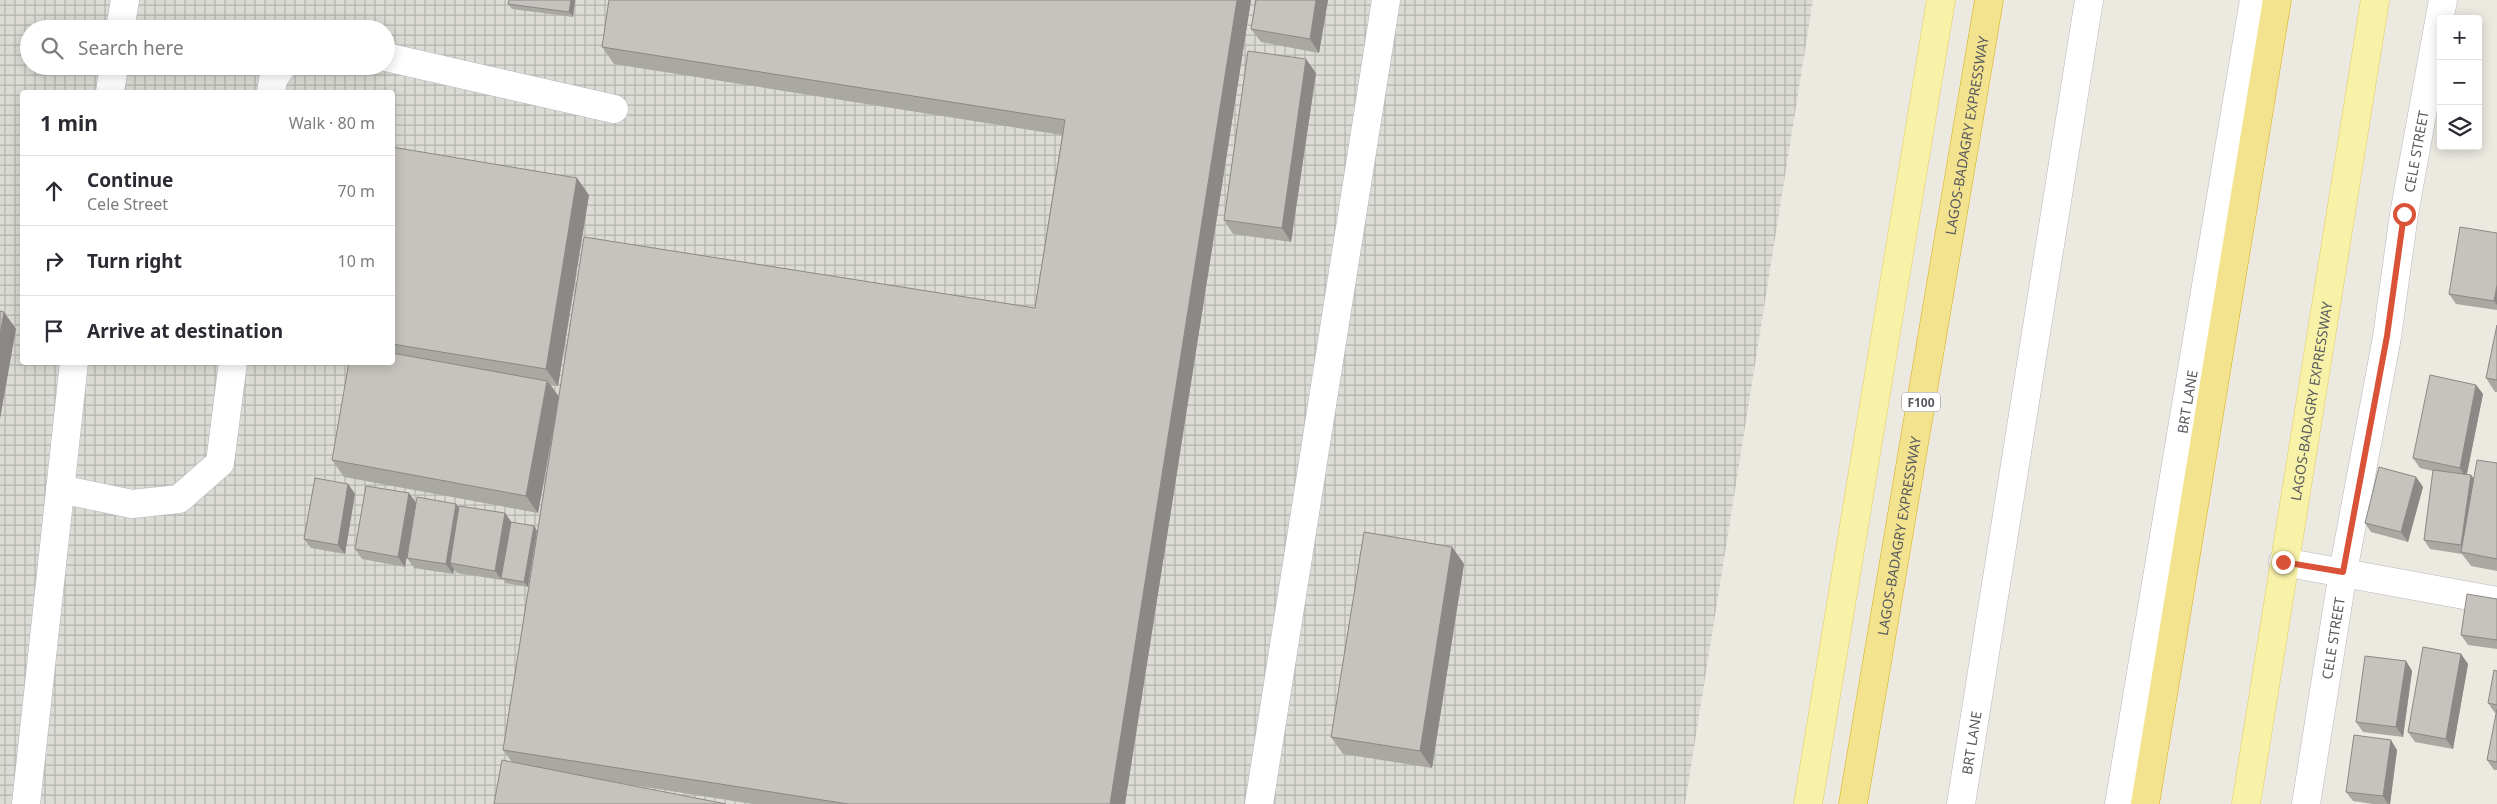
<!DOCTYPE html>
<html lang="en">
<head>
<meta charset="utf-8">
<style>
  body { margin:0; font-family:"Noto Sans",sans-serif; background:#f2f2f3; color:#2b2b33 }
  .controls { position:absolute; right:15px; top:15px; display:grid; overflow:hidden; border-radius:5px; box-shadow:0 2px 12px #0003 }
  .controls button { width:45px; height:45px; display:grid; place-items:center; padding:0; border:0; border-bottom:1px solid #e1e1e2; background:#fff; color:#2b2b33; font:25px sans-serif }
  .stop { position:absolute; width:15px; height:15px; margin:-11px; border:4px solid #da5237; border-radius:50%; background:#fff }
  .stop.end { background:#da5237; border-color:#fff; box-shadow:0 1px 5px #0008 }
  .list { margin:0; padding:0; list-style:none }
  h2 { display:flex; justify-content:space-between; align-items:center; height:65px; margin:0; padding:0 20px; font-size:21px }
  h2 small { font-size:16px; font-weight:400; color:#7c7c81 }
  .list li { display:grid; grid-template-columns:32px 1fr auto; gap:15px; align-items:center; box-sizing:border-box; height:70px; padding:0 20px; border-top:1px solid #e1e1e2 }
  .list b { display:block; font-size:19px; white-space:nowrap }
  .list p { margin:0; font-size:16px; white-space:nowrap; color:#7c7c81 }
  .list em { font-size:16px; font-style:normal; color:#7c7c81 }
  .icon { flex:none; width:28px; height:28px; fill:none; stroke:currentColor; stroke-width:2; stroke-linecap:round; stroke-linejoin:round }
  .map { position:relative; flex:none; width:2497px; height:804px; overflow:hidden }
  .search { position:absolute; background:#fff; box-shadow:0 2px 12px #0003; left:20px; top:20px; width:375px; height:55px; display:flex; align-items:center; gap:12px; box-sizing:border-box; padding:0 18px; border-radius:28px; color:#7c7c81; font-size:19px }
  .panel { position:absolute; background:#fff; box-shadow:0 2px 12px #0003; left:20px; top:90px; width:375px; height:275px; border-radius:5px }
  .map>svg:first-child { display:block }
</style>
</head>
<body>
<div class="map">
<svg width="2497" height="804" viewBox="0 0 2497 804">
  <defs>
    <pattern id="industrial-grid" width="8" height="8" patternUnits="userSpaceOnUse" patternTransform="scale(1.25)"><rect width="8" height="8" fill="#dcdbd5"/><path d="M0 4h8M4 0v8" fill="none" stroke="#b5b5b0"/></pattern>
  </defs>
  <rect width="100%" height="100%" fill="#ebe9e0"/>
  <path fill="url(#industrial-grid)" fill-rule="evenodd" d="M0,0H1813L1685,804H0ZM29,29H386V66H29ZM22,92H392V362H22Z"/>
  <g fill="none" stroke-linecap="round" stroke-linejoin="round">
    <g stroke="#b6b7bc" stroke-width="29">
      <g id="minor">
        <path d="M120,29L125,0"/>
        <path d="M386,57L614,109"/>
        <path d="M110,92L114,66"/>
        <path d="M271,92L273,80L282,66"/>
        <path d="M60,489L132,504L179,499L220,463L233,362"/>
        <path d="M2283,562L2497,601"/>
        <path d="M26,804L74,362"/>
        <path d="M1259,804L1386,0"/>
        <path id="s1" d="M1961,804L2089,0"/>
        <path id="s2" d="M2119,804L2254,0"/>
        <path id="s3" d="M2306,804L2343,572L2387,337L2404,214L2443,0"/>
      </g>
    </g>
    <g stroke="#e5cb5f" stroke-width="29">
      <g id="major">
        <path d="M1808,804L1941,0"/>
        <path id="s4" d="M2246,804L2375,0"/>
      </g>
    </g>
    <g stroke="#d9ad12" stroke-width="29">
      <g id="highway">
        <path id="s5" d="M1853,804L1989,0"/>
        <path d="M2145,804L2277,0"/>
      </g>
    </g>
    <use href="#minor" stroke="#fff" stroke-width="28"/>
    <use href="#major" stroke="#f8f2a8" stroke-width="28"/>
    <use href="#highway" stroke="#f4e38e" stroke-width="28"/>
  </g>
  <path fill="#aaa8a3" d="M575,0L573,17L512,9L508,4Z
    M1251,0L1125,804H753L613,782L512,762L503,750L557,412L538,513L344,477L332,460L392,362V147L589,195L558,386L551,385L559,397L1035,308L1062,135L614,64L602,47Z
    M1256,0H1328L1319,53L1261,42L1251,29Z
    M1316,73L1291,242L1233,234L1224,220Z
    M2497,233V310L2456,304L2449,294Z
    M2497,325V392H2495L2486,378Z
    M2476,385L2483,394L2467,474L2471,475L2474,479L2497,463V571L2471,566L2462,554L2430,549L2424,540L2433,471L2420,468L2413,458Z
    M2416,477L2423,487L2408,542L2371,532L2365,523Z
    M348,484L355,494L345,554L311,548L304,539Z
    M409,493L416,503L456,504L459,508L505,513L511,522L528,587L505,583L503,579L502,580L457,573L454,569L453,574L414,568L407,558L414,514L405,567L362,559L355,549Z
    M1452,547L1464,564L1432,768L1343,754L1331,737Z
    M2497,599V649L2468,645L2461,635Z
    M2461,654L2468,664L2453,749L2415,742L2408,732Z
    M2406,661L2412,671L2403,737L2363,732L2356,722Z
    M2497,671V770H2494L2487,760L2496,713H2495L2488,703Z
    M2397,750L2390,804H2373L2353,801L2346,792Z"/>
  <path fill="#8b8885" d="M571,0H575L573,17L569,12Z
    M1237,0H1251L1125,804H1110Z
    M1316,0H1328L1319,53L1310,39Z
    M1306,59L1316,73L1291,242L1282,228Z
    M577,178L589,195L558,386L546,369Z
    M2497,285V305L2494,301Z
    M4,312L16,329L0,419V335Z
    M547,381L559,397L538,513L526,496Z
    M2476,385L2483,394L2466,478L2460,468Z
    M2471,475L2478,484L2467,553L2461,545Z
    M2416,477L2423,487L2408,542L2401,532Z
    M348,484L355,494L345,554L338,545Z
    M409,493L416,503L405,567L398,557Z
    M456,504L463,513L450,563L454,569L453,574L446,564Z
    M505,513L512,523L501,578L502,580L495,571Z
    M534,526L537,531L528,587L524,582Z
    M1452,547L1464,564L1432,768L1420,751Z
    M2461,654L2468,664L2453,749L2446,739Z
    M2406,661L2412,671L2403,737L2396,727Z
    M2391,740L2397,750L2390,804H2388L2383,796Z"/>
  <path fill="#c6c3be" stroke="#8b8885" d="M509,0H571L569,12L508,4Z
    M609,0H1237L1110,804H848L503,750L584,237L1035,308L1065,120L602,47Z
    M1256,0H1316L1310,39L1251,29Z
    M1248,51L1306,59L1282,228L1224,220Z
    M392,147L577,178L546,369L392,344Z
    M2460,227L2497,233V285L2494,301L2449,294Z
    M0,311L4,312L0,335Z
    M2497,325V380L2486,378Z
    M392,353L547,381L526,496L332,460L349,362H392Z
    M2430,375L2476,385L2460,468L2413,458Z
    M2477,460L2497,463V559L2461,552Z
    M2379,467L2416,477L2401,532L2365,523Z
    M2433,470L2471,475L2461,545L2424,540Z
    M315,478L348,484L338,545L304,539Z
    M366,486L409,493L398,557L355,549Z
    M417,497L456,504L446,564L407,558Z
    M459,506L505,513L495,571L450,563Z
    M511,522L534,526L524,582L501,578Z
    M1364,532L1452,547L1420,751L1331,737Z
    M2467,594L2497,599V640L2461,635Z
    M2423,647L2461,654L2446,739L2408,732Z
    M2365,656L2406,661L2396,727L2356,722Z
    M2494,670L2497,671V705L2488,703Z
    M2497,709V762L2487,760Z
    M2354,735L2391,740L2383,796L2346,792Z
    M502,760L726,804H494Z"/>
  <g fill="none" stroke-linecap="round" stroke-linejoin="round">
    <path stroke="#da5237" stroke-width="6" d="M2283,562L2343,572L2387,336L2404,214"/>
  </g>
  <g text-anchor="middle" dominant-baseline="central" stroke-width="5" stroke-linejoin="round" paint-order="stroke">
    <rect fill="#fff" stroke="#8b8c90" stroke-width="1" x="1902" y="392.5" width="38" height="19" rx="4"/>
    <g font-size="12" font-weight="bold" fill="#595b60">
      <text x="1921" y="402">F100</text>
    </g>
    <g font-size="14" fill="#595b60" stroke="#fff">
      <text stroke="none"><textPath href="#s5" startOffset="678">LAGOS-BADAGRY EXPRESSWAY</textPath></text>
      <text stroke="none"><textPath href="#s3" startOffset="662">CELE STREET</textPath></text>
      <text stroke="none"><textPath href="#s2" startOffset="408">BRT LANE</textPath></text>
      <text stroke="none"><textPath href="#s4" startOffset="408">LAGOS-BADAGRY EXPRESSWAY</textPath></text>
      <text stroke="none"><textPath href="#s5" startOffset="272">LAGOS-BADAGRY EXPRESSWAY</textPath></text>
      <text stroke="none"><textPath href="#s3" startOffset="168">CELE STREET</textPath></text>
      <text stroke="none"><textPath href="#s1" startOffset="62">BRT LANE</textPath></text>
    </g>
  </g>
</svg>
<div class="controls">
<button>+</button>
<button>−</button>
<button><svg class="icon" aria-label="layers" viewBox="0 0 24 24"><path d="M12 4l9 5-9 5-9-5zM3 14l9 5 9-5"/></svg></button>
</div>
<div class="stop" style="left:2404px;top:214px"></div>
<div class="stop end" style="left:2283px;top:562px"></div>
<div class="search"><svg class="icon" aria-label="search" viewBox="0 0 24 24"><circle cx="10" cy="10" r="6"/><path d="M15 15l6 6"/></svg>Search here</div>
<section class="panel">
<h2>1 min<small>Walk · 80 m</small></h2>
<ul class="list">
<li><svg class="icon" aria-label="ahead" viewBox="0 0 24 24"><path d="M12 20V5M6 11l6-6 6 6"/></svg><div><b>Continue</b><p>Cele Street</p></div><em>70 m</em></li>
<li><svg class="icon" aria-label="right" viewBox="0 0 24 24"><path d="M7 20v-9h11M14 6l5 5-5 5"/></svg><div><b>Turn right</b></div><em>10 m</em></li>
<li><svg class="icon" aria-label="arrive" viewBox="0 0 24 24"><path d="M6 21V4h12l-3 4 3 4H6"/></svg><div><b>Arrive at destination</b></div></li>
</ul>
</section>
</div>
</body>
</html>
